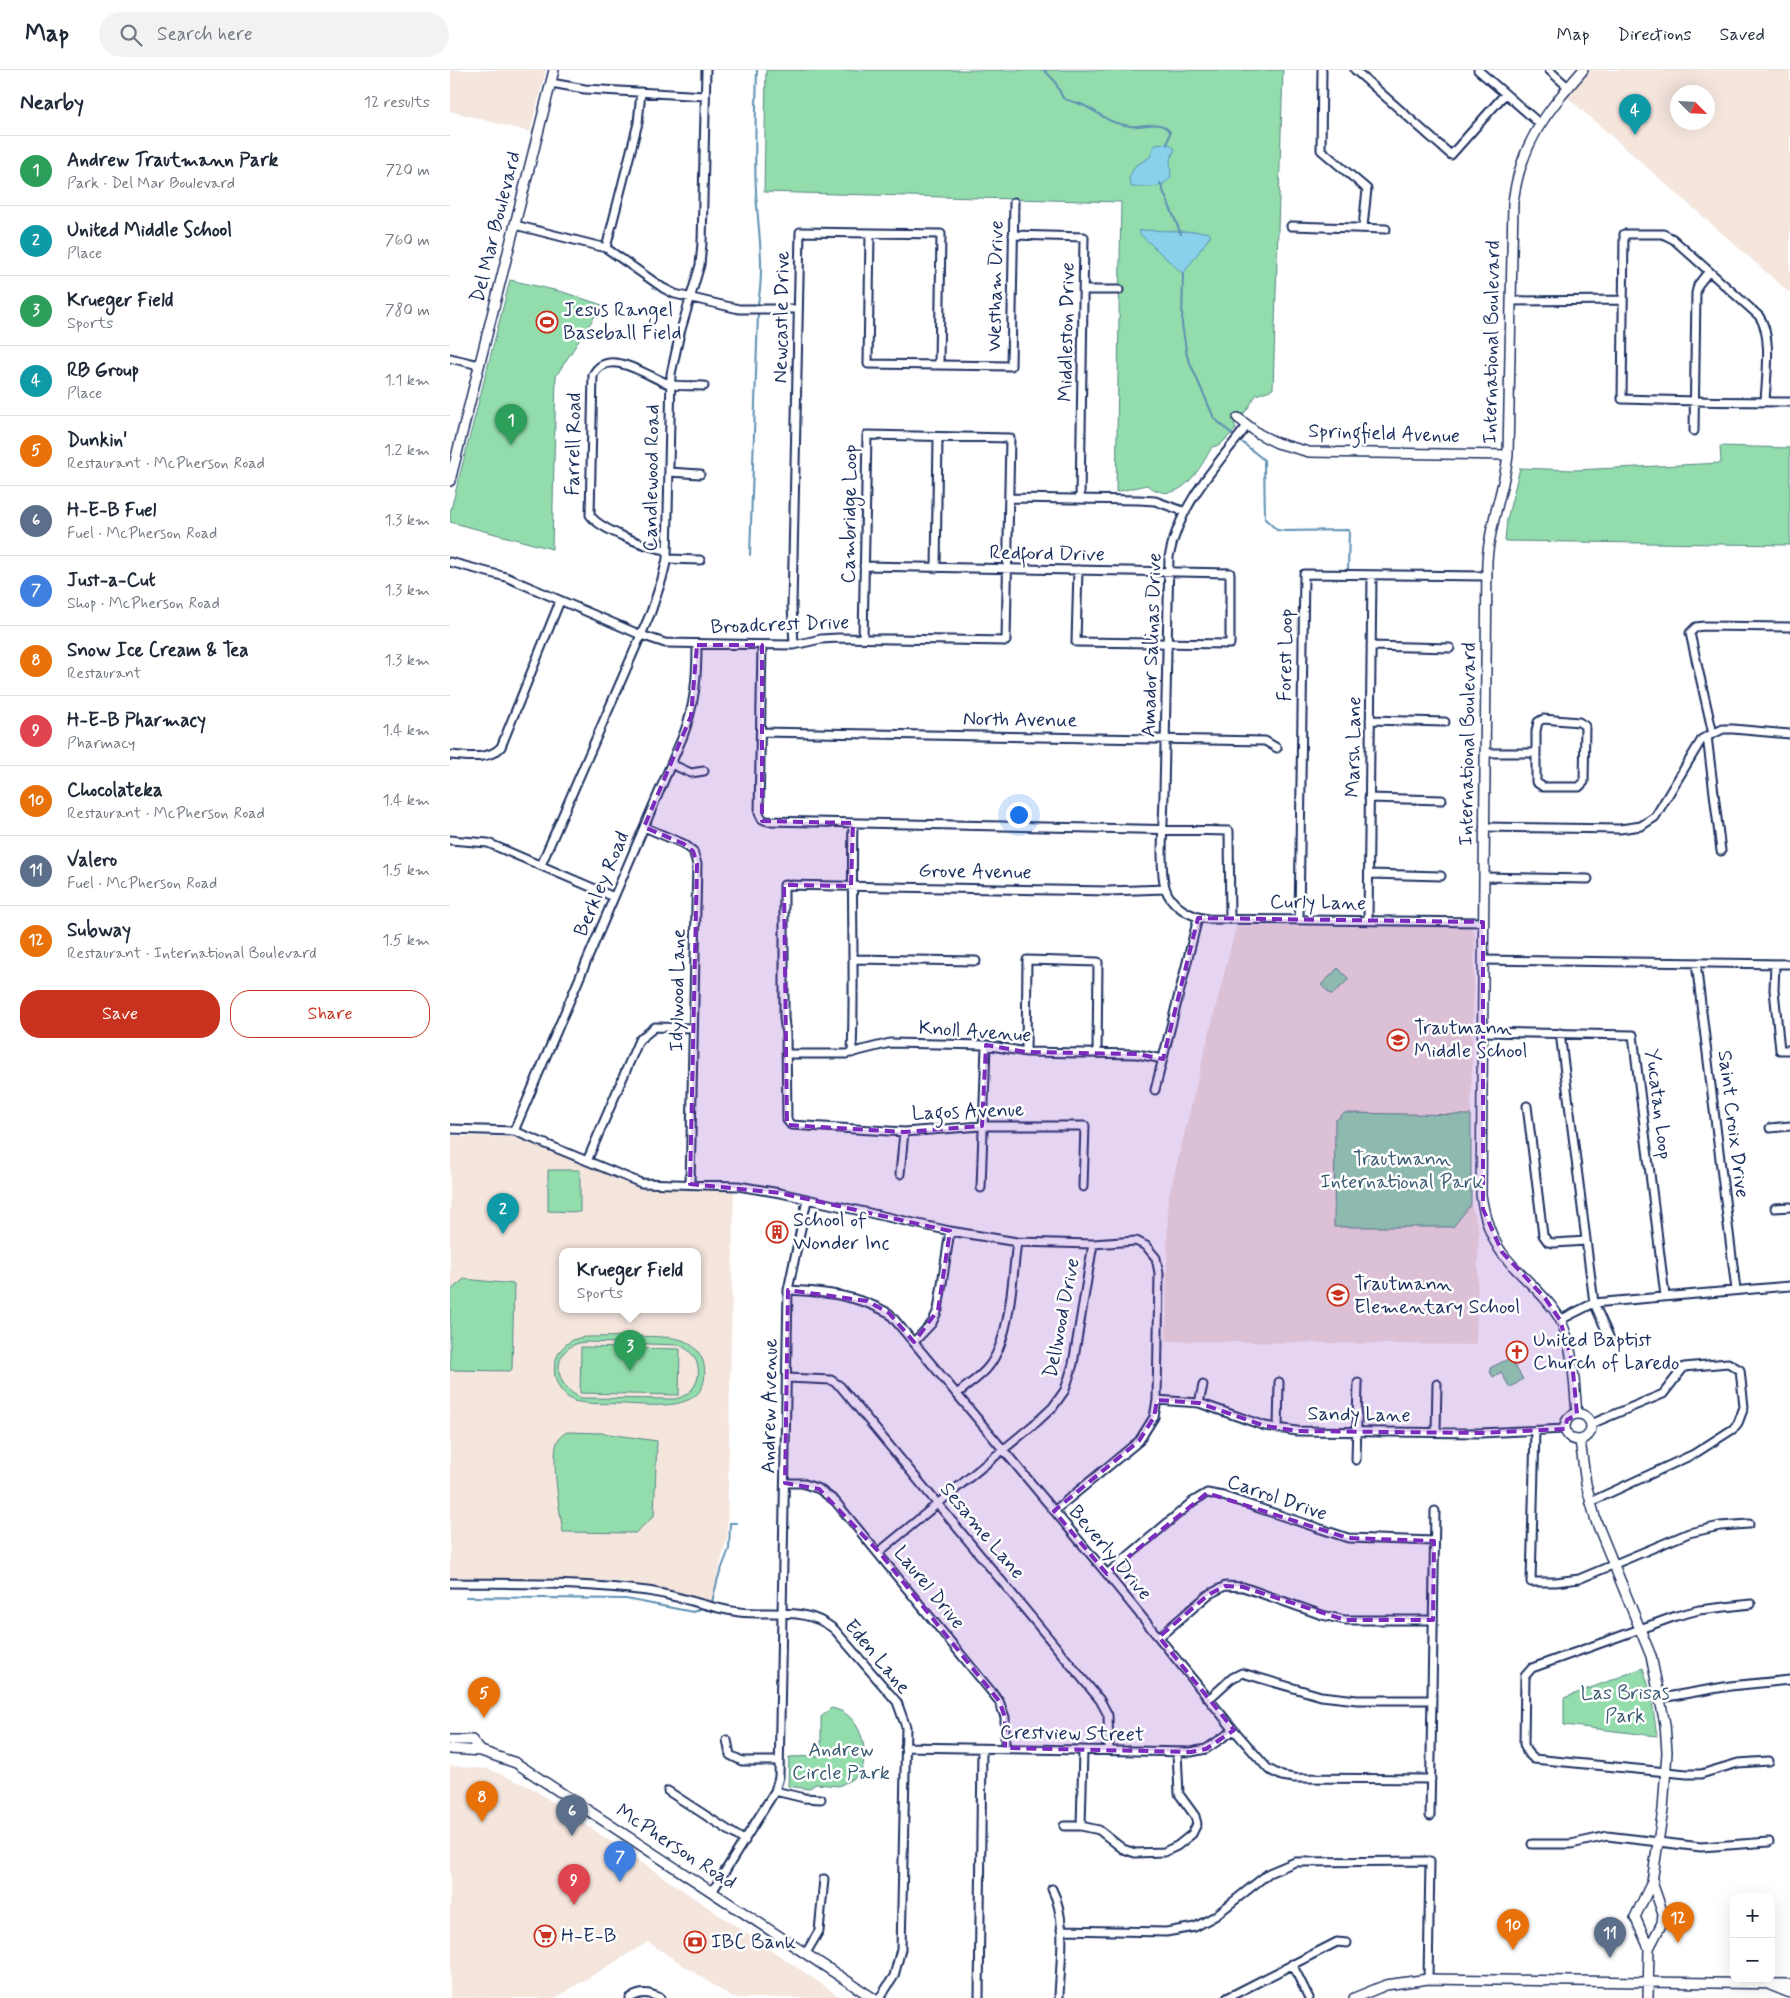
<!DOCTYPE html>
<html lang="en">
<head>
<meta charset="utf-8">
<style>
  body { margin:0; font-family:Mynerve,sans-serif; background:#f2f2f3; color:#1f2937 }
  .controls { position:absolute; right:15px; bottom:15px; display:grid; overflow:hidden; border-radius:10px; box-shadow:0 5px 20px #0002 }
  .controls button { width:45px; height:45px; display:grid; place-items:center; padding:0; border:0; border-bottom:1px solid #e0e1e3; background:#fff; color:#1f2937; font:25px sans-serif }
  .compass { position:absolute; left:1220px; top:15px; width:45px; height:45px; border-radius:50%; background:#fff; box-shadow:0 5px 20px #0002; rotate:114deg }
  .you { position:absolute; left:568px; top:744px; width:18px; height:18px; margin:-12px; border:4px solid #fff; border-radius:50%; background:#1a73e8; box-shadow:0 0 0 8px #1a73e833 }
  .badge { display:grid; place-items:center; width:32px; height:32px; border-radius:50%; background:#c8321e; color:#fff; font-size:16px; font-weight:700 }
  .pin { position:absolute; translate:-50% -41px; filter:drop-shadow(0 1px 2px #0008) }
  .pin::after { content:''; position:absolute; top:26px; width:18px; height:15px; background:inherit; clip-path:polygon(0 0,100% 0,50% 100%) }
  .popup { position:absolute; left:109px; top:1178px; width:142px; height:65px; box-sizing:border-box; display:grid; place-content:center; border-radius:10px; background:#fff; filter:drop-shadow(0 1px 4px #0005); font-size:16px; white-space:nowrap; color:#747a83 }
  .popup b { font-size:19px; color:#1f2937 }
  .popup::after { content:''; position:absolute; left:50%; top:100%; margin-left:-10px; border:10px solid transparent; border-top-color:#fff }
  .list { margin:0; padding:0; list-style:none }
  h2 { display:flex; justify-content:space-between; align-items:center; height:65px; margin:0; padding:0 20px; font-size:21px }
  h2 small { font-size:16px; font-weight:400; color:#747a83 }
  .list li { display:grid; grid-template-columns:32px 1fr auto; gap:15px; align-items:center; box-sizing:border-box; height:70px; padding:0 20px; border-top:1px solid #e0e1e3 }
  .list b { display:block; font-size:19px; white-space:nowrap }
  .list p { margin:0; font-size:16px; white-space:nowrap; color:#747a83 }
  .list em { font-size:16px; font-style:normal; color:#747a83 }
  .actions { display:flex; gap:10px; padding:15px 20px }
  .actions a { flex:1; padding:11px 0; border:1px solid #c8321e; border-radius:20px; text-align:center; font-size:18px; color:#c8321e }
  .actions .main { background:#c8321e; color:#fff }
  .icon { flex:none; width:28px; height:28px; fill:none; stroke:currentColor; stroke-width:2; stroke-linecap:round; stroke-linejoin:round }
  .map { position:relative; flex:none; width:1340px; height:1928px; overflow:hidden }
  header { display:flex; align-items:center; gap:30px; box-sizing:border-box; height:70px; padding:0 25px; background:#fff; border-bottom:1px solid #e0e1e3 }
  header strong { font-size:24px }
  nav { display:flex; gap:28px; margin-inline-start:auto; font-size:18px }
  .search { width:350px; height:45px; background:#f2f2f3; display:flex; align-items:center; gap:12px; box-sizing:border-box; padding:0 18px; border-radius:28px; color:#747a83; font-size:19px }
  main { display:flex }
  aside { flex:1; background:#fff }
  .map>svg:first-child { display:block }
</style>
</head>
<body>
<header>
<strong>Map</strong>
<div class="search"><svg class="icon" aria-label="search" viewBox="0 0 24 24"><circle cx="10" cy="10" r="6"/><path d="M15 15l6 6"/></svg>Search here</div>
<nav><a>Map</a><a>Directions</a><a>Saved</a></nav>
</header>
<main>
<aside>
<h2>Nearby<small>12 results</small></h2>
<ul class="list">
<li><span class="badge" style="background:#2e9e5b">1</span><div><b>Andrew Trautmann Park</b><p>Park · Del Mar Boulevard</p></div><em>720 m</em></li>
<li><span class="badge" style="background:#0f9aa8">2</span><div><b>United Middle School</b><p>Place</p></div><em>760 m</em></li>
<li><span class="badge" style="background:#2e9e5b">3</span><div><b>Krueger Field</b><p>Sports</p></div><em>780 m</em></li>
<li><span class="badge" style="background:#0f9aa8">4</span><div><b>RB Group</b><p>Place</p></div><em>1.1 km</em></li>
<li><span class="badge" style="background:#e8710a">5</span><div><b>Dunkin'</b><p>Restaurant · McPherson Road</p></div><em>1.2 km</em></li>
<li><span class="badge" style="background:#5c6f8a">6</span><div><b>H-E-B Fuel</b><p>Fuel · McPherson Road</p></div><em>1.3 km</em></li>
<li><span class="badge" style="background:#3f7fe0">7</span><div><b>Just-a-Cut</b><p>Shop · McPherson Road</p></div><em>1.3 km</em></li>
<li><span class="badge" style="background:#e8710a">8</span><div><b>Snow Ice Cream &amp; Tea</b><p>Restaurant</p></div><em>1.3 km</em></li>
<li><span class="badge" style="background:#e0444e">9</span><div><b>H-E-B Pharmacy</b><p>Pharmacy</p></div><em>1.4 km</em></li>
<li><span class="badge" style="background:#e8710a">10</span><div><b>Chocolateka</b><p>Restaurant · McPherson Road</p></div><em>1.4 km</em></li>
<li><span class="badge" style="background:#5c6f8a">11</span><div><b>Valero</b><p>Fuel · McPherson Road</p></div><em>1.5 km</em></li>
<li><span class="badge" style="background:#e8710a">12</span><div><b>Subway</b><p>Restaurant · International Boulevard</p></div><em>1.5 km</em></li>
</ul>
<div class="actions"><a class="main">Save</a><a>Share</a></div>
</aside>
<div class="map">
<svg width="1340" height="1928" viewBox="0 0 1340 1928">
  <rect width="100%" height="100%" fill="#fff"/>
  <filter id="ink" filterUnits="userSpaceOnUse"><feTurbulence type="fractalNoise" baseFrequency=".02" numOctaves="2"/><feDisplacementMap in="SourceGraphic" scale="10" xChannelSelector="R" yChannelSelector="G"/><feConvolveMatrix kernelMatrix="1 2 1 2 8 2 1 2 1" color-interpolation-filters="sRGB"/></filter>
  <g filter="url(#ink)">
    <path fill="#f4e5dd" fill-rule="evenodd" d="M0,0H96L80,62L0,41Z
      M1140,0H1340V223L1117,27ZM1228,22H1258V52H1228Z
      M786,856L1020,857L1025,862L1021,1045L893,1043L885,1051L884,1157H1002L1021,1134L1029,1160L1026,1275L716,1271L718,1129Z
      M0,1066L64,1067L189,1118L284,1120L277,1467L261,1533L217,1519L167,1511L0,1508ZM112,1182H248V1240H112Z
      M0,1696L38,1699L80,1717L392,1928H283L198,1872L105,1928H0Z"/>
    <path fill="#93dcac" stroke="#578685" fill-rule="evenodd" d="M316,0H833L823,319L806,325L797,340L784,353L786,359L770,375L762,377C749,400 729,439 697,415L666,422L671,132L314,122Z
      M60,210L113,222L152,235L106,306L102,479L0,452V443Z
      M1270,376L1340,378V475L1055,471L1057,449L1070,398L1124,400L1271,393Z
      M888,898L899,909L882,925L871,915Z
      M894,1043L1021,1045V1134L1003,1157H884L885,1051Z
      M98,1100H130V1142L98,1141Z
      M14,1209L64,1214L62,1299L60,1301L0,1300V1221Z
      M138,1267C160,1267 214,1264 232,1270C243,1274 252,1284 254,1295C262,1344 203,1335 174,1334C158,1333 139,1335 124,1331C92,1315 101,1267 138,1267ZM138,1272L229,1275C257,1286 254,1323 225,1329L132,1328C99,1316 102,1272 138,1272Z
      M131,1277L230,1279L229,1325L130,1323Z
      M1060,1288L1073,1309L1060,1318L1051,1302L1043,1307L1040,1302V1298Z
      M117,1362L152,1363L207,1371L204,1446L185,1463L113,1462C110,1443 100,1385 108,1370C110,1366 114,1364 117,1362Z
      M1193,1598L1201,1624L1207,1666L1114,1655V1628Z
      M381,1638C410,1642 421,1680 410,1705L389,1716L366,1714L358,1719L338,1716L339,1687L371,1686V1647Z"/>
    <path fill="#89d1ea" stroke="#5d90b2" d="M718,73L725,79L720,90L721,107C712,120 695,117 681,117L679,108L685,96L700,87L703,78L707,74Z
      M693,160L757,162L761,165L733,204L691,165L689,161Z"/>
    <g fill="none" stroke-linecap="round" stroke-linejoin="round">
      <path stroke="#5d90b2" stroke-width="2" d="M307,0C306,41 304,82 306,122C308,159 315,196 308,233
        M594,0L604,10L613,28C620,32 628,32 635,36C655,46 655,52 680,56C694,58 710,48 720,62L717,75
        M710,113L731,164
        M733,203L732,254L737,286L764,348L782,364
        M793,373L814,390L815,449L827,460L835,461L899,460L898,499
        M300,485L308,243
        M16,1527L176,1529L243,1542L250,1539
        M262,1532L268,1508L279,1479L280,1453H286"/>
      <g stroke="#1b2f5e" stroke-width="11">
        <path id="street" d="M872,0L871,80L917,119L913,157
          M905,0L1001,85L1055,24
          M1028,0L1089,53
          M1099,0L1118,17
          M101,13L135,19L255,26
          M65,155L156,178L213,218L225,224L289,239H348
          M841,156L936,159
          M420,163L418,294L561,296L564,132
          M563,165L634,167L630,429
          M156,178L188,53L191,22
          M634,220H669
          M1061,231L1172,230
          M0,288L29,295
          M1315,332C1316,308 1323,265 1309,246L1223,169L1213,164H1174L1172,329C1228,331 1284,332 1340,332
          M797,356C765,397 729,435 719,487C717,566 716,644 714,723C714,747 709,796 715,817C720,836 741,847 758,849L1033,852
          M1244,361L1246,223L1248,215L1259,201
          M219,402L250,404
          M559,428L689,430L705,431L733,441
          M217,480C199,478 150,460 140,445L143,305C158,276 198,307 219,314C230,317 243,315 254,316
          M217,489L250,490
          M0,492L56,507L191,565L215,573L344,575L371,569L388,568L556,571L560,368L417,365L413,568
          M414,496L780,503V574L626,572L628,500
          M486,498L488,368
          M312,575L309,743L312,749L317,751L779,761L780,849
          M344,575L342,536L350,162L491,164L489,295
          M921,576L1000,578
          M1093,649L1129,652L1135,656L1134,712L1129,717H1093L1086,712V661L1088,652Z
          M920,650L995,652
          M311,662L815,671L827,678
          M1263,664L1240,563L1246,557L1254,556L1340,557
          M1257,666L1271,781
          M1035,683H1086
          M0,685C17,686 38,691 51,677L110,531
          M221,694L241,703L254,701
          M919,728L992,730
          M194,757L234,774L243,781L247,794L240,1114
          M1034,757L1170,759L1191,756L1205,747L1252,669L1273,659H1283L1340,664
          M0,770L38,773L164,827
          M91,795L201,542L212,509L217,489L221,304L230,263L250,195L252,173L256,0
          M919,804L991,806
          M1034,807L1138,809
          M849,849L854,504L1037,506
          M918,850L922,505
          M403,889L526,891
          M1033,890L1340,894
          M1246,893L1286,1220
          M1325,894L1324,920L1330,980H1340
          M1032,962L1183,965L1215,1226
          M1110,963L1144,1233L1160,1269
          M576,982L577,890L648,892L647,983
          M402,983C405,906 401,830 403,753
          M337,984H396L440,973L536,975L576,982L687,984L713,989
          M705,1020L748,848
          M1077,1036L1093,1165L1098,1172L1104,1173L1136,1171
          M1320,1058L1340,1056
          M0,1059L64,1061L191,1113L288,1116L330,1123L500,1161L567,1172L643,1174L686,1171L696,1176L706,1188L709,1203L707,1330L704,1347L689,1371L604,1441
          M64,1061L233,666C245,635 247,607 247,575
          M137,1091L189,970L205,957L243,958
          M450,1104L454,1062
          M633,1117L635,1056H532L454,1062L341,1055L337,1050L336,964L334,948V815L659,821L715,819
          M531,1118L536,975
          M1325,1138L1340,1137
          M338,1220C377,1222 405,1225 439,1243L657,1504L784,1660L818,1699L832,1706L844,1708L981,1709
          M1110,1250L1144,1233L1155,1232L1340,1216
          M464,1272L482,1253L488,1240L500,1161
          M337,1308L381,1310L390,1316L650,1630L658,1645L659,1680
          M507,1324C517,1315 531,1307 539,1296C561,1267 562,1208 567,1172
          M707,1330L749,1333L815,1356L847,1361L1031,1363L1115,1359
          M749,1333L753,1315
          M828,1359L829,1312
          M1085,1360L1081,1512H1106L1129,1509L1239,1463L1270,1456L1299,1454
          M986,1362L987,1314
          M906,1390L908,1313
          M335,1413H352L369,1419L385,1431L549,1631L555,1647V1678
          M1140,1432L1244,1384L1283,1359L1288,1353L1294,1337L1290,1300L1278,1293L1234,1297L1213,1324L1141,1354
          M429,1482L588,1351L603,1337L615,1320L623,1294L643,1174
          M657,1504L742,1432L757,1423L773,1426L898,1468L984,1471
          M0,1513C66,1514 132,1512 197,1521C228,1525 258,1538 289,1542C323,1546 355,1536 384,1559L447,1632L456,1657L451,1879L444,1906L430,1928
          M1301,1534L1249,1540L1226,1546L1082,1598L1075,1606L1074,1674L1077,1682L1084,1689L1237,1704H1251L1288,1693L1319,1691
          M709,1567L758,1525L775,1516L793,1517L872,1545L895,1550H983
          M760,1628L782,1608L792,1603L871,1626L907,1630H982
          M1211,1628L1280,1616L1340,1610
          M277,1670L280,1685L292,1691H329
          M455,1677L741,1682L756,1679L784,1660
          M633,1681L631,1756L649,1760L673,1779L685,1783L714,1782L727,1776L742,1764L747,1754L745,1746L729,1724L727,1682
          M218,1721L295,1771
          M325,1721L354,1728L371,1729
          M980,1746L985,1441
          M614,1756H631
          M1082,1774H1121L1157,1766L1251,1777L1319,1772
          M602,1819C618,1851 610,1893 609,1928
          M262,1822L325,1721L329,1707L338,1220L357,1130
          M611,1860L716,1862L745,1857L765,1846L819,1803L845,1792L980,1791L978,1909
          M356,1883L369,1861L374,1809
          M842,1894L859,1928
          M180,1928C191,1922 198,1922 210,1928
          M529,1928L532,1679
          M777,1928L887,1872L897,1873"/>
      </g>
      <g stroke="#1b2f5e" stroke-width="12">
        <path id="secondary" d="M788,348L809,364L827,373L859,382L1058,385
          M0,411L104,0
          M1115 1357a13 13 0 1 1 26 0a13 13 0 1 1-26 0Z
          M1127,1344C1124,1313 1124,1278 1110,1249C1095,1223 1070,1207 1052,1183C1040,1166 1034,1145 1031,1125L1037,491C1039,455 1054,421 1058,385L1063,132C1071,73 1095,44 1133,0
          M1130,1370L1136,1414L1146,1451L1201,1586L1215,1654L1217,1682L1213,1740L1202,1812L1185,1847L1199,1878
          M0,1670H22L31,1681
          M0,1679L31,1681L66,1693L423,1928
          M1320,1915L1340,1923
          M904,1928L936,1915L978,1909L1340,1914
          M1198,1928L1199,1878L1212,1853L1213,1844L1202,1812"/>
      </g>
      <use href="#street" stroke="#fff" stroke-width="7"/>
      <use href="#secondary" stroke="#fff" stroke-width="9"/>
    </g>
  </g>
  <path fill="#7b2cbf" fill-opacity="0.2" stroke="#7b2cbf" stroke-width="4" stroke-dasharray="10 6" stroke-linejoin="round" d="M247,575H312V751L403,753L401,816L334,815L337,1055L454,1062L532,1056L536,975L576,982L687,984L713,989L748,848L1033,852V1139L1052,1182L1095,1228L1110,1250L1122,1291L1127,1344L1117,1350L1115,1359L1031,1363L847,1361L815,1356L749,1333L707,1330L704,1347L689,1371L604,1441L657,1504L757,1423L898,1468L984,1471L983,1550H895L793,1517L775,1516L758,1525L709,1567L784,1660L756,1679L741,1682L555,1678V1647L549,1631L429,1482L369,1419L335,1413L338,1220L417,1231L439,1243L464,1272L488,1240L500,1161L330,1123L240,1114L247,794L243,781L234,774L194,757L241,646Z"/>
  <defs>
    <g id="stadium-ring" transform="scale(1.125)"><circle r="9.5" fill="#fff" stroke="#c8321e" stroke-width="1.5"/><path d="M0-5a6.5 5 0 1 0 0 10a6.5 5 0 1 0 0-10ZM-3.5-1.8h7v3.6h-7Z" fill="#c8321e"/></g>
    <g id="school-ring" transform="scale(1.125)"><circle r="9.5" fill="#fff" stroke="#c8321e" stroke-width="1.5"/><path d="M0-5L7-2L0 1L-7-2ZM-4 1L0 2.5L4 1V4Q0 6-4 4Z" fill="#c8321e"/></g>
    <g id="building-ring" transform="scale(1.125)"><circle r="9.5" fill="#fff" stroke="#c8321e" stroke-width="1.5"/><path d="M-4-6H4V6H1V3H-1V6H-4ZM-2.5-4.3h1.7v1.8h-1.7ZM.8-4.3h1.7v1.8H.8ZM-2.5-1h1.7V.8h-1.7ZM.8-1h1.7V.8H.8Z" fill="#c8321e"/></g>
    <g id="church-ring" transform="scale(1.125)"><circle r="9.5" fill="#fff" stroke="#c8321e" stroke-width="1.5"/><path d="M-1.2-6h2.4v3.5h3.3v2.4h-3.3V6h-2.4V-.1h-3.3v-2.4h3.3Z" fill="#c8321e"/></g>
    <g id="supermarket-ring" transform="scale(1.125)"><circle r="9.5" fill="#fff" stroke="#c8321e" stroke-width="1.5"/><path d="M-6-5.5h2.5l.6 2H6L4.5 2H-2.5L-4.4-4H-6ZM-1.5 3.2a1.3 1.3 0 1 0 .1 0ZM3 3.2a1.3 1.3 0 1 0 .1 0Z" fill="#c8321e"/></g>
    <g id="bank-ring" transform="scale(1.125)"><circle r="9.5" fill="#fff" stroke="#c8321e" stroke-width="1.5"/><path d="M-6-4H6V4H-6ZM0-2.3a2.3 2.3 0 1 0 0 4.6a2.3 2.3 0 1 0 0-4.6Z" fill="#c8321e"/></g>
  </defs>
  <g fill-rule="evenodd">
    <use href="#stadium-ring" x="97" y="252"/>
    <use href="#school-ring" x="948" y="970"/>
    <use href="#building-ring" x="327" y="1162"/>
    <use href="#school-ring" x="888" y="1225"/>
    <use href="#church-ring" x="1067" y="1282"/>
    <use href="#supermarket-ring" x="95" y="1866"/>
    <use href="#bank-ring" x="245" y="1872"/>
  </g>
  <g text-anchor="middle" dominant-baseline="central" stroke-width="5" stroke-linejoin="round" paint-order="stroke">
    <g font-size="20" fill="#1b2f5e" stroke="#fff">
      <text transform="translate(46 157) rotate(-76)">Del Mar Boulevard</text>
      <text transform="translate(546 216) rotate(-89)">Westham Drive</text>
      <text transform="translate(332 247) rotate(-89)">Newcastle Drive</text>
      <text transform="translate(617 262) rotate(-89)">Middleston Drive</text>
      <text transform="translate(1042 272) rotate(-89)">International Boulevard</text>
      <text transform="translate(934 364) rotate(2)">Springfield Avenue</text>
      <text transform="translate(124 374) rotate(-89)">Farrell Road</text>
      <text transform="translate(202 408) rotate(-89)">Candlewood Road</text>
      <text transform="translate(400 444) rotate(-89)">Cambridge Loop</text>
      <text transform="translate(597 484) rotate(1)">Redford Drive</text>
      <text transform="translate(330 555) rotate(-2)">Broadcrest Drive</text>
      <text transform="translate(702 575) rotate(-88)">Amador Salinas Drive</text>
      <text transform="translate(836 585) rotate(-89)">Forest Loop</text>
      <text transform="translate(570 650) rotate(1)">North Avenue</text>
      <text transform="translate(1018 674) rotate(-89)">International Boulevard</text>
      <text transform="translate(904 677) rotate(-89)">Marsh Lane</text>
      <text transform="translate(525 802) rotate(1)">Grove Avenue</text>
      <text transform="translate(152 814) rotate(-67)">Berkley Road</text>
      <text transform="translate(868 833) rotate(1)">Curly Lane</text>
      <text transform="translate(228 920) rotate(-89)">Idylwood Lane</text>
      <text transform="translate(525 962) rotate(4)">Knoll Avenue</text>
      <text transform="translate(1208 1034) rotate(83)">Yucatan Loop</text>
      <text transform="translate(518 1042) rotate(-2)">Lagos Avenue</text>
      <text transform="translate(1283 1054) rotate(83)">Saint Croix Drive</text>
      <text transform="translate(612 1248) rotate(-79)">Dellwood Drive</text>
      <text transform="translate(320 1336) rotate(-89)">Andrew Avenue</text>
      <text transform="translate(909 1345) rotate(1)">Sandy Lane</text>
      <text transform="translate(827 1428) rotate(19)">Carrol Drive</text>
      <text transform="translate(532 1461) rotate(50)">Sesame Lane</text>
      <text transform="translate(660 1483) rotate(50)">Beverly Drive</text>
      <text transform="translate(479 1518) rotate(51)">Laurel Drive</text>
      <text transform="translate(427 1587) rotate(50)">Eden Lane</text>
      <text transform="translate(622 1664) rotate(1)">Crestview Street</text>
      <text transform="translate(226 1777) rotate(33)">McPherson Road</text>
    </g>
    <g font-size="20" fill="#1b2f5e" stroke="#fff" text-anchor="start">
      <text x="113" y="240">Jesus Rangel<tspan x="113" dy="23">Baseball Field</tspan></text>
      <text x="964" y="958">Trautmann<tspan x="964" dy="23">Middle School</tspan></text>
      <text x="343" y="1150">School of<tspan x="343" dy="23">Wonder Inc</tspan></text>
      <text x="904" y="1214">Trautmann<tspan x="904" dy="23">Elementary School</tspan></text>
      <text x="1083" y="1270">United Baptist<tspan x="1083" dy="23">Church of Laredo</tspan></text>
      <text x="111" y="1866">H-E-B</text>
      <text x="261" y="1872">IBC Bank</text>
    </g>
    <g font-size="20" fill="#395a72" stroke="#fff">
      <text x="952" y="1089">Trautmann<tspan x="952" dy="23">International Park</tspan></text>
      <text x="1175" y="1623">Las Brisas<tspan x="1175" dy="23">Park</tspan></text>
      <text x="391" y="1680">Andrew<tspan x="391" dy="23">Circle Park</tspan></text>
    </g>
  </g>
</svg>
<div class="controls">
<button>+</button>
<button>−</button>
</div>
<svg class="compass" viewBox="-18 -18 36 36"><path d="M0-13l5 13h-10z" fill="#e53935"/><path d="M0 13l5-13h-10z" fill="#747a83"/></svg>
<div class="you"></div>
<div class="pin badge" style="left:61px;top:375px;background:#2e9e5b">1</div>
<div class="pin badge" style="left:53px;top:1164px;background:#0f9aa8">2</div>
<div class="pin badge" style="left:180px;top:1301px;background:#2e9e5b">3</div>
<div class="popup"><b>Krueger Field</b>Sports</div>
<div class="pin badge" style="left:1185px;top:65px;background:#0f9aa8">4</div>
<div class="pin badge" style="left:34px;top:1648px;background:#e8710a">5</div>
<div class="pin badge" style="left:122px;top:1766px;background:#5c6f8a">6</div>
<div class="pin badge" style="left:170px;top:1812px;background:#3f7fe0">7</div>
<div class="pin badge" style="left:32px;top:1752px;background:#e8710a">8</div>
<div class="pin badge" style="left:124px;top:1835px;background:#e0444e">9</div>
<div class="pin badge" style="left:1063px;top:1880px;background:#e8710a">10</div>
<div class="pin badge" style="left:1160px;top:1888px;background:#5c6f8a">11</div>
<div class="pin badge" style="left:1228px;top:1873px;background:#e8710a">12</div>
</div>
</main>
</body>
</html>
